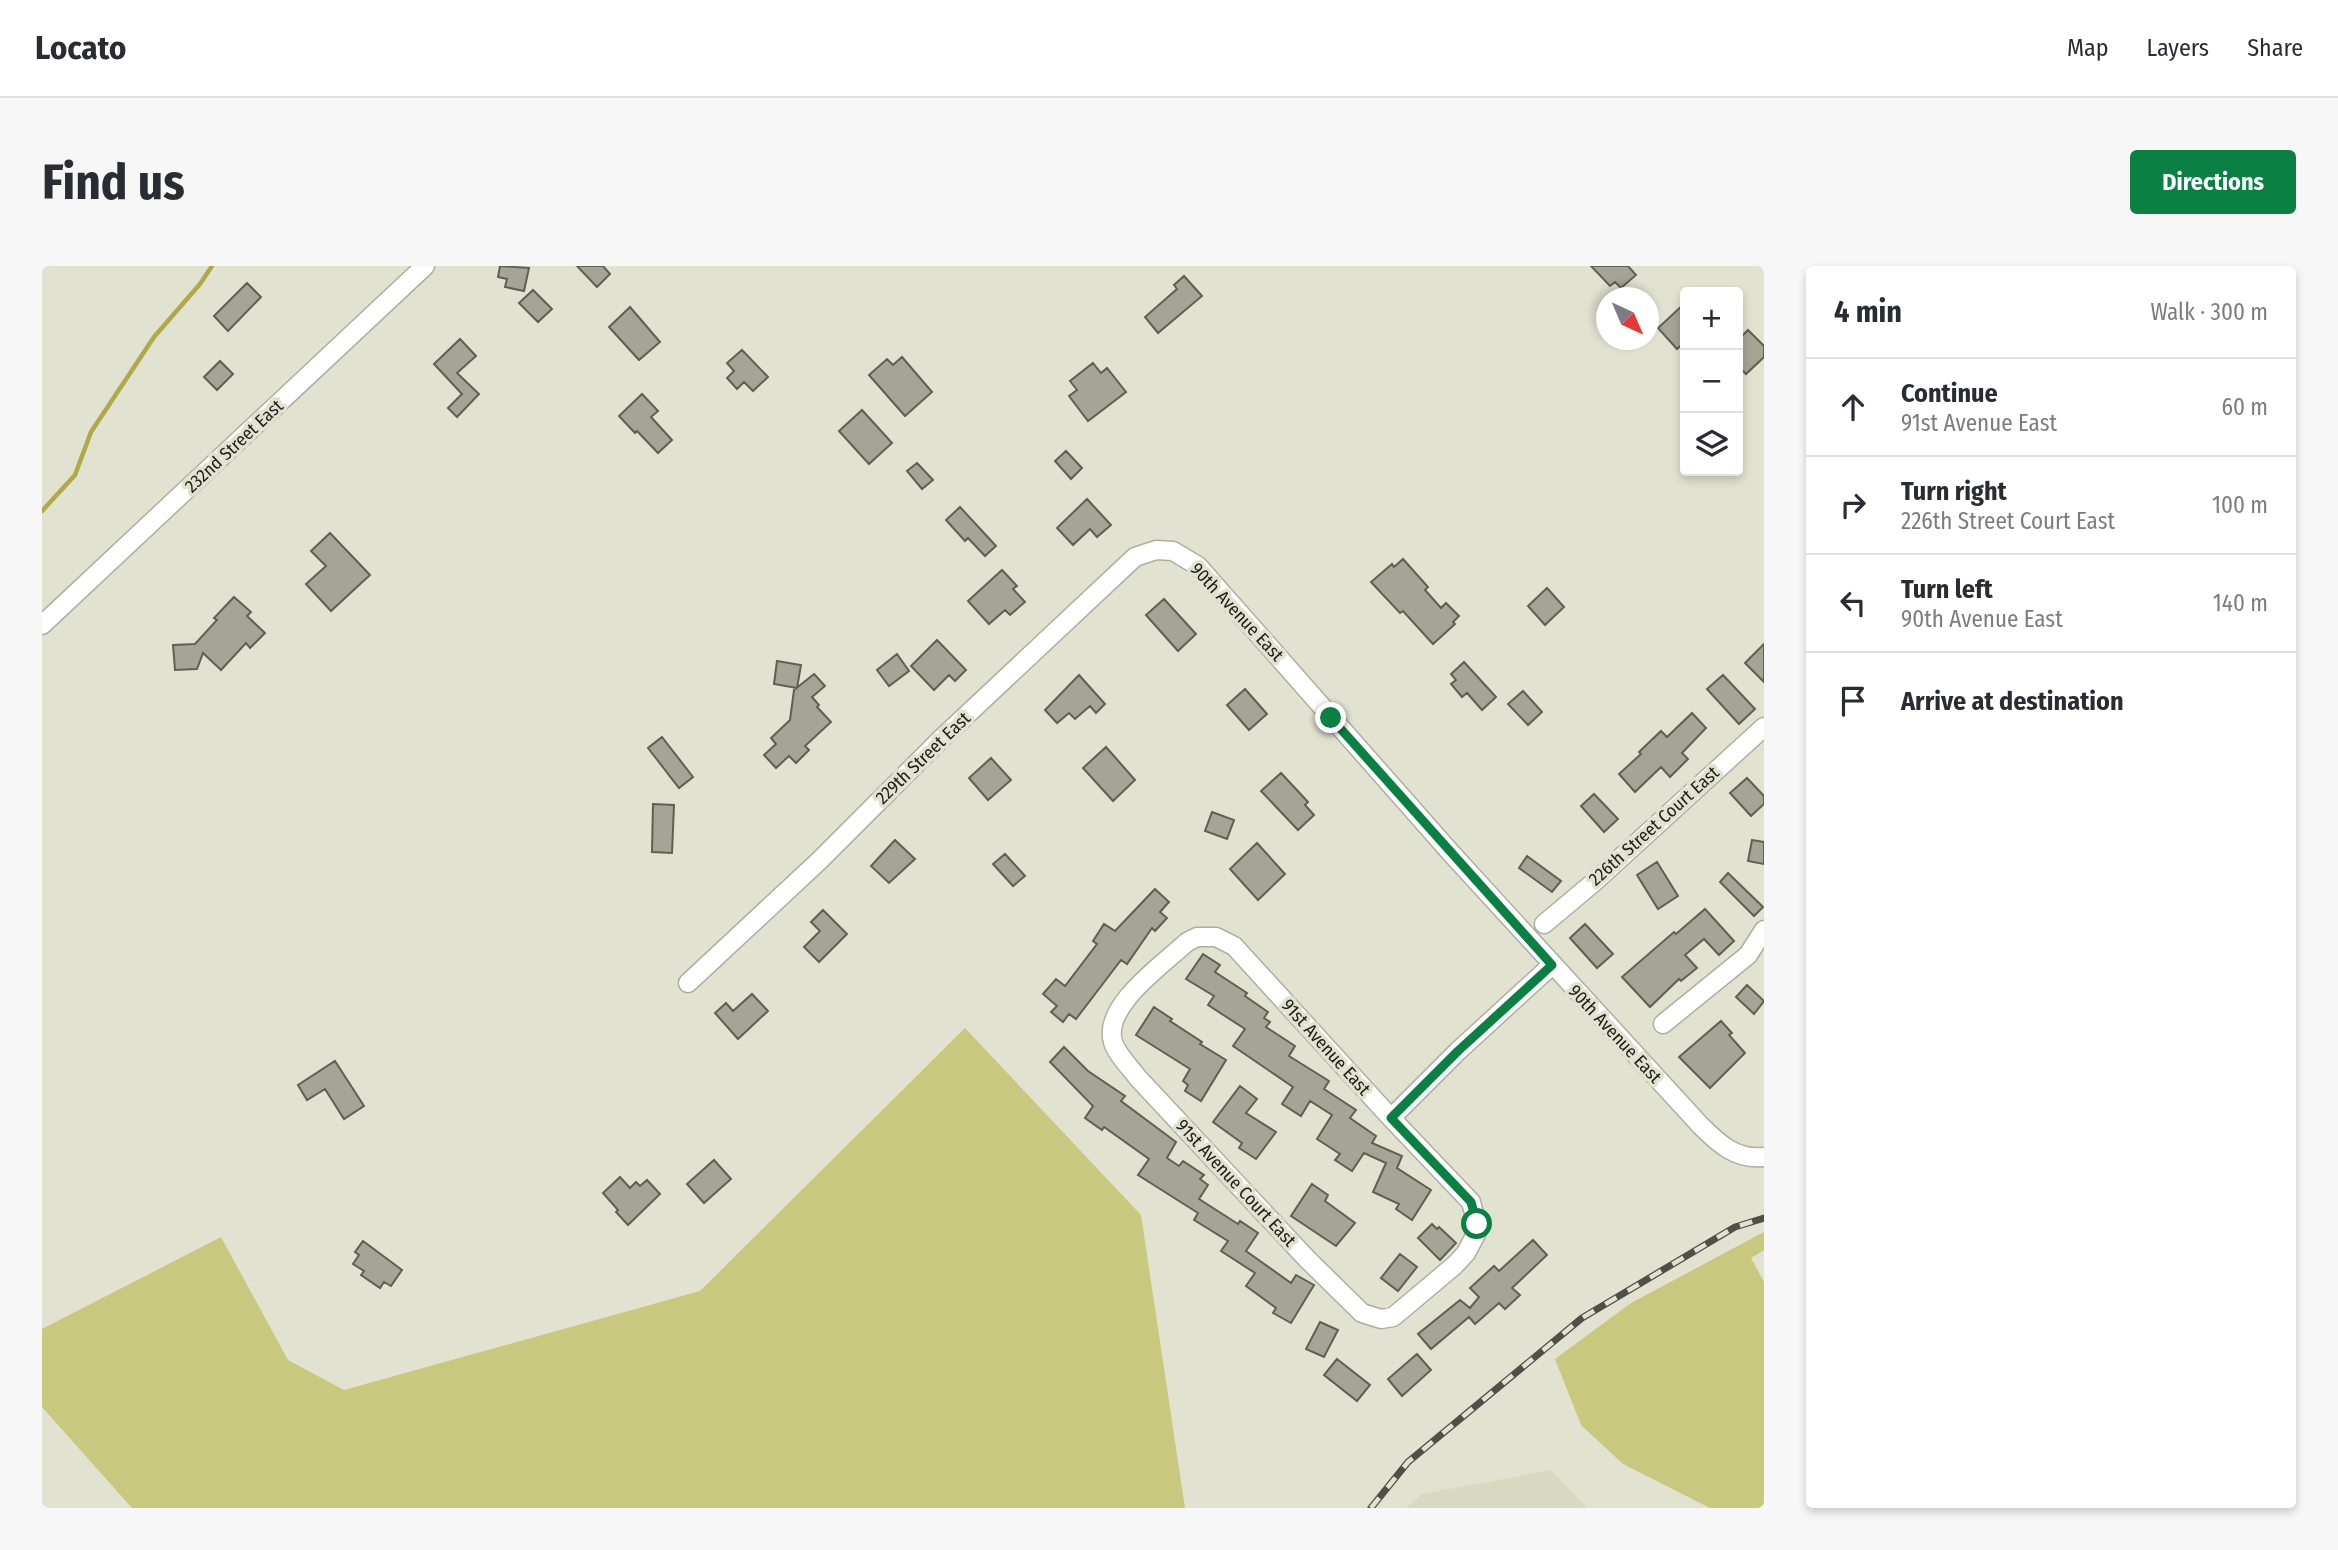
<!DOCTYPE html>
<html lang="en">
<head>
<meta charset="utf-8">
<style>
  body { margin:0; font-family:"Fira Sans Condensed",sans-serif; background:#f7f7f7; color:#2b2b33 }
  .controls { position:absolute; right:21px; top:21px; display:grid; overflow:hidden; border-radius:7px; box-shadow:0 4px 10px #0003 }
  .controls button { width:63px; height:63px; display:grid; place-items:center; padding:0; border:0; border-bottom:2px solid #e1e1e2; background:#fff; color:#2b2b33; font:35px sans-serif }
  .compass { position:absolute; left:1554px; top:21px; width:63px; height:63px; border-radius:50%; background:#fff; box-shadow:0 4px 10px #0003; rotate:136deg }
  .stop { position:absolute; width:21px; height:21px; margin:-16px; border:5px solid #0b8043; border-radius:50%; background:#fff }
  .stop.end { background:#0b8043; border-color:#fff; box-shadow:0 2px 7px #0008 }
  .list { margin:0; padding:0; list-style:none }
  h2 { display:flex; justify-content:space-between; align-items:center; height:91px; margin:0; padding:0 28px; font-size:30px }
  h2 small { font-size:23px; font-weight:400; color:#7c7c81 }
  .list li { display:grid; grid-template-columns:46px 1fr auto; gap:21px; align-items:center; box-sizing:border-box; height:98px; padding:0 28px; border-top:2px solid #e1e1e2 }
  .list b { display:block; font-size:26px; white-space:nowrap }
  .list p { margin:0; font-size:23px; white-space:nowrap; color:#7c7c81 }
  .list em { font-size:23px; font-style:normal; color:#7c7c81 }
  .icon { flex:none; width:38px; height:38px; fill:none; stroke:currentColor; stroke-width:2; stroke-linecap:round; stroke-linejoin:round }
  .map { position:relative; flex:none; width:1722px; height:1242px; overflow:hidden; border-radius:7px }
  header { display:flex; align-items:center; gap:42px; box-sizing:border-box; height:98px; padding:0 35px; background:#fff; border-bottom:2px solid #e1e1e2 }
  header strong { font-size:33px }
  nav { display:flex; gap:38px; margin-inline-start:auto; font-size:24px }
  .intro { display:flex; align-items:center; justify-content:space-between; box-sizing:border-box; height:168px; padding:0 42px }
  h1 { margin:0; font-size:49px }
  .button { padding:18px 32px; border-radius:7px; background:#0b8043; color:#fff; font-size:24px; font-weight:700 }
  main { display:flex; gap:42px; padding:0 42px }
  aside { flex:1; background:#fff; border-radius:7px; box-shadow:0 4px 10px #0003 }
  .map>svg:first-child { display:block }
</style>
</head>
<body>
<header>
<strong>Locato</strong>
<nav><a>Map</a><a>Layers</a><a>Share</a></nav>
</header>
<div class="intro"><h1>Find us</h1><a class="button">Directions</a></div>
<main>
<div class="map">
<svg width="1722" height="1242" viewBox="0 0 1722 1242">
  <rect width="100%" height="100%" fill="#e2e2d1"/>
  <path fill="#d9d9c1" d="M1509,1204L1545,1242H1364L1380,1228Z"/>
  <path fill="#c8c87f" d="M923,762L1099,949L1143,1242H90L0,1141V1063L179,971L246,1094L302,1124L658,1025Z
    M1722,966V984L1709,992L1722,1016V1242H1668L1581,1198L1539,1159L1513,1093L1589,1037Z"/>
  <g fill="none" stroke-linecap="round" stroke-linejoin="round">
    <path stroke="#adaa47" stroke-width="4.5" d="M0,245L33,209L49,166L112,71L158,18L170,0"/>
  </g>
  <path fill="#a4a595" stroke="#606051" stroke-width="2" d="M458,0L487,2L482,25L463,21L465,13L456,11Z
    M535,0H561L568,8L555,21Z
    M1549,0H1586L1594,9L1579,22L1573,16L1568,20Z
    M1142,10L1160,30L1116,67L1103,51L1135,23L1132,19Z
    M205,17L219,31L186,65L172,50Z
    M491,24L510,43L496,56L477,37Z
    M1643,37V76L1635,83L1616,62Z
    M588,41L618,76L597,94L567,61Z
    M1706,64L1722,80V91L1704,108L1696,100V74Z
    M418,73L434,90L415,107L437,128L415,151L406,142L420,128L392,98Z
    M700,84L726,111L711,125L702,116L695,123L685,112L692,105L685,97Z
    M860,91L890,126L863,150L827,109L845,93L851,99Z
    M178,95L191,108L175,124L162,111Z
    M1051,97L1059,107L1065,102L1084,126L1046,155L1027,130L1035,124L1028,115Z
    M600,128L616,145L609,151L630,174L616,187L595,165L593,167L577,150Z
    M820,144L850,177L827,198L797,165Z
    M1024,185L1040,202L1029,213L1013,195Z
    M875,197L891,214L880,223L865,205Z
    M1045,233L1069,259L1055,271L1048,263L1031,279L1015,262Z
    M918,241L954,280L943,290L926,272L923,275L904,254Z
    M288,267L328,309L289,345L264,318L284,300L269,285Z
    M1361,293L1386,321L1383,324L1399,342L1404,337L1417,350L1411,356L1413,358L1391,378L1361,345L1358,347L1329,316L1350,298L1352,301Z
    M960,304L975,320L971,323L983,336L968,349L963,344L947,358L926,335Z
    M1505,322L1522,341L1503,359L1486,340Z
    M192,331L209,346L205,350L223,367L208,382L204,377L179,404L161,387L155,403L133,404L131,379L153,378L175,354L172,352Z
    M1122,333L1154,368L1136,385L1104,349Z
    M895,374L924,404L913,415L907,409L892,424L869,400Z
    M1722,378V416L1703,397Z
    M855,388L867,405L847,420L835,404Z
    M735,395L759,399L755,422L732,418Z
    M1422,396L1454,431L1440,444L1425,427L1420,431L1409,418L1414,414L1409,408Z
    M772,408L783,420L770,431L777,439L775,441L789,456L763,480L767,484L754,497L747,490L734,502L722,489L734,478L729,472L748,454L752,424Z
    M1037,409L1063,438L1054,447L1048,440L1033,453L1027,447L1015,457L1003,444Z
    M1681,409L1713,443L1697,458L1665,423Z
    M1203,423L1225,448L1207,464L1185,439Z
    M1481,425L1500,446L1486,459L1466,438Z
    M1650,447L1664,462L1640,487L1646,493L1628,511L1619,501L1593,526L1577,508L1599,488L1597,486L1619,465L1625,471Z
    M620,471L651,511L637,522L606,482Z
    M1064,481L1093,514L1071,535L1041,502Z
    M949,492L969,514L946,534L927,512Z
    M1239,507L1266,536L1263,539L1272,549L1256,564L1219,525Z
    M1705,512L1722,530V538L1709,550L1688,527Z
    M1552,528L1576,553L1562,566L1539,540Z
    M611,538L632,539L630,587L610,586Z
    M1170,546L1192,554L1185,573L1163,565Z
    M853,574L873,593L847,617L829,600Z
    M1710,574L1722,576V598L1706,595Z
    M1215,577L1243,608L1216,634L1188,603Z
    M963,588L983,610L971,620L951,598Z
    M1485,590L1519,615L1510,626L1477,602Z
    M1615,596L1636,630L1616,643L1595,609Z
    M1686,607L1721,641L1712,650L1678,616Z
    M1113,623L1127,636L1118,646L1125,652L1113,665L1110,662L1085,698L1079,694L1034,753L1027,748L1021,756L1009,746L1015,740L1001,728L1014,713L1023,720L1055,678L1051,675L1062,658L1073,665Z
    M1663,643L1692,675L1677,689L1662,673L1643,689L1655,702L1639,715L1637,713L1608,741L1580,711L1632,666L1634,668Z
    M781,644L805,668L777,696L762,681L778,665L769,656Z
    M1543,658L1571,688L1555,702L1528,672Z
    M1161,688L1178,699L1173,706L1205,727L1203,730L1226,746L1222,752L1228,756L1224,761L1253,780L1247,790L1287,815L1282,823L1314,844L1308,852L1334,870L1330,877L1360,890L1355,902L1389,924L1370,954L1354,943L1357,938L1331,926L1344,897L1322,887L1310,905L1293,894L1298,888L1275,873L1290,849L1268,835L1259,850L1240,838L1251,821L1191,780L1203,763L1166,739L1172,730L1144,713Z
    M1705,719L1722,735L1712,748L1694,731Z
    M710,728L726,745L696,773L673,747L684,737L691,745Z
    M1112,741L1130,753L1128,755L1160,776L1158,778L1184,794L1159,835L1143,825L1146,819L1141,815L1148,803L1094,769Z
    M1679,755L1690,767L1687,769L1703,787L1668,822L1637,791Z
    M1022,781L1046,805L1083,830L1079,835L1134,876L1125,892L1137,900L1141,895L1162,909L1158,913L1166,919L1157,933L1196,958L1198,955L1216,967L1204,985L1249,1017L1254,1009L1272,1019L1249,1057L1231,1047L1234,1042L1204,1020L1213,1007L1179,985L1186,975L1152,954L1156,947L1096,909L1107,893L1062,861L1060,864L1043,852L1051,840L1008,796Z
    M293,795L322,840L302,853L283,823L265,834L256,819Z
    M1198,820L1215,833L1204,847L1234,866L1214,893L1197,882L1200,877L1171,856Z
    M672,894L689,913L662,937L645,918Z
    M578,911L588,922L594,916L598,920L605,914L618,928L586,959L574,946L576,944L561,927Z
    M1270,918L1286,929L1283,935L1313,957L1294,980L1249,950Z
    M1390,958L1395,963L1397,961L1414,977L1398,994L1376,972Z
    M1491,974L1505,989L1470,1022L1478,1029L1463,1043L1457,1037L1433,1058L1427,1051L1389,1083L1376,1068L1418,1034L1428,1042L1437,1031L1428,1022L1452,1000L1457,1005Z
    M321,975L360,1004L349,1020L342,1016L338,1022L319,1009L322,1005L311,998L317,989L313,986Z
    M1358,988L1375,1001L1356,1025L1339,1012Z
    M1278,1056L1296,1064L1282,1091L1264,1083Z
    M1375,1088L1389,1104L1360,1130L1346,1113Z
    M1295,1093L1328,1119L1315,1135L1282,1109Z"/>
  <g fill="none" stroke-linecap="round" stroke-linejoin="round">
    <g stroke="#afaf9f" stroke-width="21">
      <path id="minor" d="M0,359L383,0
        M1502,658L1551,617L1722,461
        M1155,671H1174L1192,680L1349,852L1429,936L1435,958L1434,968L1424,987L1413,999L1351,1051L1339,1053L1320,1047L1265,993L1096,812C1088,801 1075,789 1071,776C1060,740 1122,698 1145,676Z
        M646,717L777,595L899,473L1093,291L1114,284L1131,285L1156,300L1409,587L1658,859C1677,878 1694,894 1722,891
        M1621,758L1706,689L1722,664
        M1349,852L1416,785L1510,699"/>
    </g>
    <use href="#minor" stroke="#fff" stroke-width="18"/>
    <g stroke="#505048" stroke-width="7">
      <path id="rail" d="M1329,1242L1366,1196L1540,1052L1693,961L1722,952"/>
    </g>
    <use href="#rail" stroke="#e2e2d1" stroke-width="4.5" stroke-dasharray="13" stroke-linecap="butt"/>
  </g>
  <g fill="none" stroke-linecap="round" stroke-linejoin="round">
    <path stroke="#0b8043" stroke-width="9" d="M1289,452L1510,699L1416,785L1349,852L1429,936L1435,958"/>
  </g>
  <g text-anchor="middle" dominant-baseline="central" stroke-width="7" stroke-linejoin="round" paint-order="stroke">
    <g font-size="18" fill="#20201a" stroke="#e2e2d1">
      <text transform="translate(192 180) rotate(-43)">232nd Street East</text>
      <text transform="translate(1195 346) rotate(47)">90th Avenue East</text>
      <text transform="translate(881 492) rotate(-44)">229th Street East</text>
      <text transform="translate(1612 560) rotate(-42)">226th Street Court East</text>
      <text transform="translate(1573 768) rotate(47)">90th Avenue East</text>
      <text transform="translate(1284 781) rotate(48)">91st Avenue East</text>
      <text transform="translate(1194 917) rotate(47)">91st Avenue Court East</text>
    </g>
  </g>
</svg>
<div class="controls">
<button>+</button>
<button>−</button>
<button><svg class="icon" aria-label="layers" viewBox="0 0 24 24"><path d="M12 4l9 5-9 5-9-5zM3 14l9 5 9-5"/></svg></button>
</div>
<svg class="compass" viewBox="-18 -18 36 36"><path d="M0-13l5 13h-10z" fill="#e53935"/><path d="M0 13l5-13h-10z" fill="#7c7c81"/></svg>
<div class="stop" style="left:1435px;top:958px"></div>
<div class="stop end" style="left:1289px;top:452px"></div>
</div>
<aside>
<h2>4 min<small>Walk · 300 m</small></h2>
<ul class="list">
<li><svg class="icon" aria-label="ahead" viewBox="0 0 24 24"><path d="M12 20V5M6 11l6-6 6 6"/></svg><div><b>Continue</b><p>91st Avenue East</p></div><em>60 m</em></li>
<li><svg class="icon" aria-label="right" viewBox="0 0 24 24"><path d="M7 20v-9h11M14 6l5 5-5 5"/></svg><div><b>Turn right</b><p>226th Street Court East</p></div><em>100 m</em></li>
<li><svg class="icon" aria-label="left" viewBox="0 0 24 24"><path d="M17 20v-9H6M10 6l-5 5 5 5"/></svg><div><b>Turn left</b><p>90th Avenue East</p></div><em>140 m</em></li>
<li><svg class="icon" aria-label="arrive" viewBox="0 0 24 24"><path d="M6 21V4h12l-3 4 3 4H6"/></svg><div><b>Arrive at destination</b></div></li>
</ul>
</aside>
</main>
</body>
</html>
